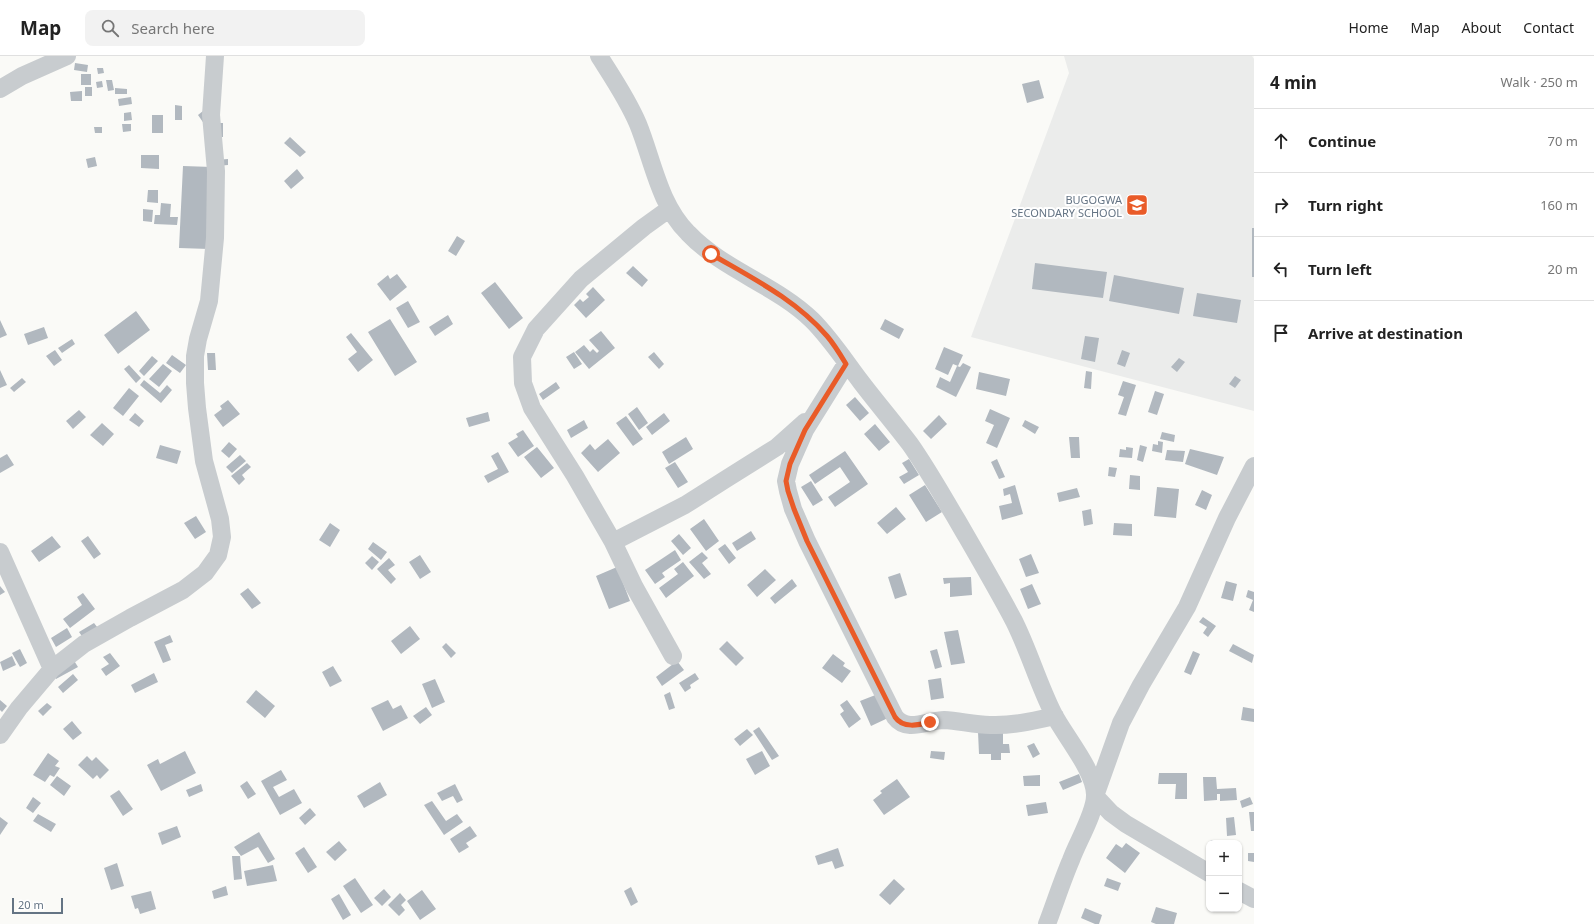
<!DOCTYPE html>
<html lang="en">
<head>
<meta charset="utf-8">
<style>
  body { margin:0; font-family:"Noto Sans",sans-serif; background:#f2f2f2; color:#222 }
  .controls { position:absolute; right:12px; bottom:12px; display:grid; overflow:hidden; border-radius:8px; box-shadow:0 1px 3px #0004 }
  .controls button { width:36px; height:36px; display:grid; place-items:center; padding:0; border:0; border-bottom:1px solid #e0e0e0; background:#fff; color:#222; font:20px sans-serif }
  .scale { position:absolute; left:12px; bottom:10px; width:51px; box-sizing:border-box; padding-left:4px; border:2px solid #647484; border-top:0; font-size:11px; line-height:14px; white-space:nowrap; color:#647484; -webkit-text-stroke:3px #fff; paint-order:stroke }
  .stop { position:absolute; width:12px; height:12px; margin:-9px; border:3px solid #e95b28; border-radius:50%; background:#fff }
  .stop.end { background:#e95b28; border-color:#fff; box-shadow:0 1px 4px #0008 }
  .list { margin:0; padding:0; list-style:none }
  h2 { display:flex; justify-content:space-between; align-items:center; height:52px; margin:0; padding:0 16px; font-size:17px }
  h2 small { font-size:13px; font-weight:400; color:#767676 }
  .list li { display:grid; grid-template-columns:26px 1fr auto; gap:12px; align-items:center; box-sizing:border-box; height:64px; padding:0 16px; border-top:1px solid #e0e0e0 }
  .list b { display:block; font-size:15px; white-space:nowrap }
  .list em { font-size:13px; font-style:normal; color:#767676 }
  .icon { flex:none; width:22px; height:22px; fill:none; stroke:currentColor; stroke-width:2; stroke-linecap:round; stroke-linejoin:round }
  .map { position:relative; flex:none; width:1254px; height:868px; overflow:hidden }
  header { display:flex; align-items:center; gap:24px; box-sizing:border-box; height:56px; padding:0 20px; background:#fff; border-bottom:1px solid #e0e0e0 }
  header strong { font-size:19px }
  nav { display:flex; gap:22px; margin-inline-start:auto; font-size:14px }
  .search { width:280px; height:36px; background:#f2f2f2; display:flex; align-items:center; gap:10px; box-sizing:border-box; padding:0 14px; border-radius:8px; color:#767676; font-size:15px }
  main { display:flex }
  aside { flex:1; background:#fff }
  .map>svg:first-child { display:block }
</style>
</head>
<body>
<header>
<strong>Map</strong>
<div class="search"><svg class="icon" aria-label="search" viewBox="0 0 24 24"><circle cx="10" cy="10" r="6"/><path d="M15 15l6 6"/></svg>Search here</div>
<nav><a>Home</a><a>Map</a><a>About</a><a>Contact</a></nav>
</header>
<main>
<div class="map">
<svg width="1254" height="868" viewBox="0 0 1254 868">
  <rect width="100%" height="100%" fill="#fafaf7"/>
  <path fill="#ebeceb" d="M1064,0H1252L1254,3V355L971,281L1069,17Z"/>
  <path fill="#b1b8bf" d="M75,7L88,9L87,16L74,14Z
    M97,12H103L104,17L98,18Z
    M81,18H91V29H81Z
    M106,24H112L114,34L108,35Z
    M1039,24L1044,42L1027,47L1022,28Z
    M102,25L103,31L97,32L96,26Z
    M85,31H92V40H85Z
    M115,32L127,33V38H115Z
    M82,35V45H71L70,36Z
    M131,41L132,48L119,50L118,43Z
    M175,49L182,50V64H175Z
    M203,55L207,72L198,59Z
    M131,56L132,64L124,65V57Z
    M152,59H163V77H152Z
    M214,67H223V81H214Z
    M122,68H131V75L123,76Z
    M94,71H102V77H95Z
    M290,81L306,96L300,101L284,87Z
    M141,99H159V113L141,112Z
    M95,101L97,110L88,112L86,103Z
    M228,103V109L216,110L215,104Z
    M183,110L212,111L209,193L179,192Z
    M297,113L304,122L291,133L284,125Z
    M148,134H158V147L147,146Z
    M161,147L171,148L170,161H178L177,169L154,168L155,159H160Z
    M143,153L153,154L152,166L143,165Z
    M1252,172H1254V221H1252Z
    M457,180L465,185L456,200L448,195Z
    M1035,207L1107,216L1103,242L1032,233Z
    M633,210L648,224L642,231L626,217Z
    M397,218L407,231L390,245L377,228L388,219L390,223Z
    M1114,219L1184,232L1179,258L1109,245Z
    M495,226L523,262L509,273L481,237Z
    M593,231L605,244L586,262L574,249L580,243L583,246L589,241L586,238Z
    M1197,237L1241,244L1237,267L1193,260Z
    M408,245L420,266L408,272L396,252Z
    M136,255L150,274L118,298L104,279Z
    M448,259L453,268L435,280L429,271Z
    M390,263L417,306L395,320L368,276Z
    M885,263L904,273L899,283L880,273Z
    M0,264L7,279L0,282Z
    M44,271L48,282L28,289L24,278Z
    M601,275L615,292L589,313L575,296L584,289L590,296L593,293L597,297L599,295L589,284Z
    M351,277L373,304L358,316L348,303L357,296L346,281Z
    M1085,280L1099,282L1095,306L1081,303Z
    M72,283L75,288L62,297L58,292Z
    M944,291L963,299L958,310L953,308L948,319L935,313Z
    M55,294L62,304L54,310L46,300Z
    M1122,294L1130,297L1125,311L1117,308Z
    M574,296L582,308L574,313L566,301Z
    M654,296L664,308L659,313L648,301Z
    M207,297H215L216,314H208Z
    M172,299L186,309L180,317L166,307Z
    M152,300L158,305L144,320L139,315Z
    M1179,302L1185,306L1177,316L1171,311Z
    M963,307L971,311L956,341L936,331L940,321L950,326L957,310L960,311Z
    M163,308L172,315L159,331L149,323Z
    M129,309L141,322L136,327L124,313Z
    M0,314L7,329L0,332Z
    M1086,315L1092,316L1091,333L1084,332Z
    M979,316L1010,323L1006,340L976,333Z
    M1235,320L1241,324L1235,332L1229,328Z
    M22,322L26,326L14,336L10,332Z
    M144,324L160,337L167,329L172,334L161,347L140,329Z
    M1123,325L1136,329L1126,360L1118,358L1124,341L1118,339Z
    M556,326L560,332L543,344L539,338Z
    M129,332L139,340L123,360L113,352Z
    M1155,335L1164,338L1157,359L1148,356Z
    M855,341L869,357L860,365L846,349Z
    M228,344L240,358L223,371L214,359L222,353L220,350Z
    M637,351L648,367L639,374L628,358Z
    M990,353L1010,362L997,392L986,387L994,369L985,365Z
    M79,354L86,361L73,373L66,365Z
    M488,356L490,365L469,371L466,362Z
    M135,357L144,365L139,371L129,364Z
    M664,357L670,365L652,379L646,371Z
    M939,359L947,368L931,383L923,375Z
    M626,360L643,383L633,390L616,367Z
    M584,364L588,372L571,382L567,374Z
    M1025,364L1039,371L1035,378L1022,370Z
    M102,367L114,378L103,390L90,379Z
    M875,368L890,386L879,395L864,378Z
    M523,374L534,390L518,401L508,387L518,381L516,378Z
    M1162,376L1175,379L1174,386L1160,383Z
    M686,381L693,393L669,408L662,396Z
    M1069,381H1079L1080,402H1071Z
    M608,383L620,397L598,416L581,397L590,388L595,394Z
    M1158,385L1163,386L1162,397L1152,395L1153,388L1158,389Z
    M229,386L237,393L229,402L221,395Z
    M160,389L181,395L177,408L156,402Z
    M1140,389L1147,391L1143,406L1137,404Z
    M537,391L554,412L541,422L524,401Z
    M1126,391L1133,392L1132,402L1119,401L1120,393L1126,394Z
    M1190,393L1224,401L1217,419L1185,408Z
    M1167,394L1185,395L1183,406L1165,404Z
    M845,395L868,428L835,451L828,441L850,426L840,411L815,428L809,419Z
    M498,396L509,416L488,427L484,420L498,413L491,400Z
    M7,398L14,409L0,417V402Z
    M240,399L246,405L232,417L226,411Z
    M909,403L919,419L904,428L899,421L908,416L902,407Z
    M997,403L1005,421L999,423L991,406Z
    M675,406L688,426L678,432L665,412Z
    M247,407L251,411L242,419L245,423L239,429L231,420Z
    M1109,411L1117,412L1115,421L1108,420Z
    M1130,419L1140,420V434L1129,433Z
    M811,425L823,444L813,450L801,431Z
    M925,429L942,456L926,466L909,439Z
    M1015,429L1023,458L1002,464L999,450L1012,447L1010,438L1004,440L1003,433Z
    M1157,431L1179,433L1176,462L1154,460Z
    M1077,432L1080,441L1059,446L1057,437Z
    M1202,434L1212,439L1206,454L1195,449Z
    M896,451L906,463L887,478L877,467Z
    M1091,453L1093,468L1084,470L1082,455Z
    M196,460L206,476L195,483L184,467Z
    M704,463L719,485L706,495L690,473Z
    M330,467L340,474L330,491L319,484Z
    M1114,467L1132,468V480L1113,479Z
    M751,475L756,483L737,495L732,487Z
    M679,478L691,492L683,499L671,485Z
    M52,480L61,491L39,506L31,495Z
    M88,480L101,498L94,503L81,485Z
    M373,486L387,496L381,504L368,493Z
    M725,488L736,502L729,508L718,493Z
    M675,494L681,504L662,517L665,521L655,528L645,514Z
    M702,496L708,502L702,507L711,518L704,523L689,506Z
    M1031,498L1039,517L1026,521L1019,503Z
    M420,499L431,516L420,523L409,506Z
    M372,500L379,506L372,514L365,507Z
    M389,502L395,509L388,514L396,523L391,528L377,513Z
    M683,506L694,520L666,542L659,532L678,518L674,513Z
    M617,511L630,545L609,553L596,520Z
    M765,513L776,524L757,541L747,529Z
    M900,517L907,539L895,543L888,521Z
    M971,521L972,539L950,541V527L944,528L943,522Z
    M792,523L797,530L775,548L770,542Z
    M1226,525L1237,528L1233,545L1221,542Z
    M1032,528L1041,548L1028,553L1020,533Z
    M0,530L5,536L0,539Z
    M248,532L261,547L252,553L240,538Z
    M1248,534L1254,536V556L1249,554L1253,544L1246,541Z
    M83,537L95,553L70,572L63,563L82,549L77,541Z
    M1203,561L1216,570L1208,581L1203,577L1207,571L1199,566Z
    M94,567L101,576L86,586L79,576Z
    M410,570L420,583L401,598L391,585Z
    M67,572L72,581L56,591L51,582Z
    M958,574L965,607L951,609L944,576Z
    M170,579L173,586L165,589L171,604L163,607L154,586Z
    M727,585L744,602L736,610L719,593Z
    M446,587L456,597L451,602L442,591Z
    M1233,588L1254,599L1252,607L1229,595Z
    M20,593L27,607L20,611L12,597Z
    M937,593L942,611L935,613L930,595Z
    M1193,595L1200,598L1191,619L1184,616Z
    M110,597L120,610L106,620L101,613L109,608L103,601Z
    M833,598L845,607L843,610L851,615L842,627L822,612Z
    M12,600L16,609L3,615L0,606Z
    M73,603L78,611L56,623L51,615Z
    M677,605L684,614L662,630L656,621Z
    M333,610L342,625L330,631L322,616Z
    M154,617L158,626L135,637L131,629Z
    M695,617L699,623L690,629L691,632L685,636L679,627Z
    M73,618L78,624L63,637L58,631Z
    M941,622L944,642L931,644L928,624Z
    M435,623L445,646L432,652L422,628Z
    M256,634L275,650L265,662L246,646Z
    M670,636L675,652L669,654L664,639Z
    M878,638L888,662L871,670L860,645Z
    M0,644L7,650L2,656L0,654Z
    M388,644L393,653L401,649L408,662L383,675L371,652Z
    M847,644L861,663L849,672L840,658L844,655L840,649Z
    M47,647L52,651L43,660L38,655Z
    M426,651L432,659L420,668L413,660Z
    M1243,651L1254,653V666L1241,664Z
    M72,665L82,677L73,684L63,673Z
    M759,671L779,700L772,704L753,675Z
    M747,673L753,679L740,690L734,683Z
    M1003,675V688H1009L1010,697H1001V704H991V698H979L978,676Z
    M1034,687L1040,698L1033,702L1027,690Z
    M185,695L196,717L161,735L147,709L158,703L160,708Z
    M762,695L770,710L755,719L746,703Z
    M931,695L945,696L944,704L930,702Z
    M48,697L59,705L55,710L60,712L54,721L50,719L45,726L33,719Z
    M87,700L92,705L96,701L109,714L100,723L97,719L93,723L78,709Z
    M281,714L287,724L273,731L279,741L294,733L302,747L280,759L261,725Z
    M1159,717H1187V743H1175L1176,728H1158Z
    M1079,718L1082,726L1063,734L1059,726Z
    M1040,719V730H1024L1023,720Z
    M57,720L71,730L64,740L50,729Z
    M1203,721H1216L1217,733L1236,732L1237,744L1220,745V738H1217V744L1204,745Z
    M897,723L910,741L884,759L873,744L882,737L880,735Z
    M247,725L256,738L248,743L240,730Z
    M380,726L387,739L364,752L357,740Z
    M201,728L203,735L189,741L186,734Z
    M455,728L463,744L457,747L453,740L442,745L437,737Z
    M119,734L133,753L123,760L110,740Z
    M33,741L41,747L33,757L26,752Z
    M1250,741L1253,748L1242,752L1240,745Z
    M432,745L446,765L457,758L463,766L444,779L424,749Z
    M1046,746L1048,757L1028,760L1026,749Z
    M310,752L316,759L305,769L299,762Z
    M1249,756H1254V775H1251Z
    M38,758L56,768L51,776L33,765Z
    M0,761L8,767L0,779Z
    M1234,761L1236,779L1227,780L1226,762Z
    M177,770L181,781L162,789L158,777Z
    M470,770L477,780L466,787L469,791L459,797L450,783Z
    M259,776L275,803L268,807L258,791L241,800L234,791Z
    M1211,784L1223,786V787H1210Z
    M339,785L347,794L335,805L326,796Z
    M1126,787L1140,797L1125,817L1106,802L1116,788L1122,792Z
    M304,791L317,811L308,817L295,797Z
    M838,792L844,810L835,813L832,805L818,809L815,800Z
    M1248,797H1254V806L1248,805Z
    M232,800H240L242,823L234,824Z
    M117,807L124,830L111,834L104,812Z
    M273,809L277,825L247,830L244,815Z
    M355,822L373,849L361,857L343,830Z
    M1107,822L1121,827L1118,835L1104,830Z
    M894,823L905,833L890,849L879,839Z
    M226,830L228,839L214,843L212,835Z
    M631,831L638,846L631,850L624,835Z
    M384,833L391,841L382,850L374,842Z
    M422,834L436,853L420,864L407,845Z
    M151,835L156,853L140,858L138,852L135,853L131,840Z
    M400,837L406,844L401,849L405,854L399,860L388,849Z
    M339,838L351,859L343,864L331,843Z
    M1156,851L1177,857L1174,868H1156L1151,866Z
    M1085,852L1102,859L1099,868H1095L1081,862Z"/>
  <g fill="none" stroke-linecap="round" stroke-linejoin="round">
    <path stroke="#c8cccf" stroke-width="18" d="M599,0C613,22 628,44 638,68C653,105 659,148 688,177C723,214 776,229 812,264C831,283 845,305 861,326C877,347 894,367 910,388C927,412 942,439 957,464C976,497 996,531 1014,565C1029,595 1038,627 1053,657C1064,679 1096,716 1095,740C1095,757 1077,787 1071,804C1062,825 1055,847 1047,868
      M0,33L22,20L67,0
      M669,153L644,171L581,223L536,273L522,301L523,327L532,352L575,420L613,486L634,530L673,600
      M846,308L805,374L790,408L786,425L788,435L793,453L807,485L895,661C907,677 928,664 944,664C960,665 975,669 990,669C1012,670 1033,665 1055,660
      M613,486L685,449L726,423L777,391L805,366
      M0,496L52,613
      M0,679L19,652L52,613L84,588L130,562L183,534L205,517L218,499L222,481L220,463L204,405L197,352L195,327V300L198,283L209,245L215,182L216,115L211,59L215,0
      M1209,817L1126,768L1111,757L1095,740L1121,667L1141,629L1187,551L1227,462L1254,410
      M1239,835L1254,843"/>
  </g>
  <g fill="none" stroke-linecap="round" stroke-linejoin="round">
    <path stroke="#e95b28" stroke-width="5" d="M711,198C752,222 795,243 827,280C834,288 840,298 846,308L805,374L790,408L786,425L788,435L794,453L807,485L895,661C903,673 919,669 930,666"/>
  </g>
  <defs>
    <g id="school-square" transform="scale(1.15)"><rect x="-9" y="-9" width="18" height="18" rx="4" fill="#e95b28" stroke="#fff"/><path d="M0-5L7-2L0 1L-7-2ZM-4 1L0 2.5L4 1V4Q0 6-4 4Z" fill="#fff"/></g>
  </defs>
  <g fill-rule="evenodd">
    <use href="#school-square" x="1137" y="149"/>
  </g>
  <g text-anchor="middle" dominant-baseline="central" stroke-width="4" stroke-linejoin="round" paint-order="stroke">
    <g font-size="11" fill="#647484" stroke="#fff" text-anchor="end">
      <text x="1122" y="143">BUGOGWA<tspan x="1122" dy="13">SECONDARY SCHOOL</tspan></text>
    </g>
  </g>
</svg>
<div class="controls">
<button>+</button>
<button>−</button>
</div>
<div class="scale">20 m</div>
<div class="stop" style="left:711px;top:198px"></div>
<div class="stop end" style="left:930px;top:666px"></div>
</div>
<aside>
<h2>4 min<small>Walk · 250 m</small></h2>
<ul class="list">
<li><svg class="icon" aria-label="ahead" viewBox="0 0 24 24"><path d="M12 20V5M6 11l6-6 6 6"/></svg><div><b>Continue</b></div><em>70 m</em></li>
<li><svg class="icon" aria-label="right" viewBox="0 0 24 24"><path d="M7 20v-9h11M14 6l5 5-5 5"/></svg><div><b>Turn right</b></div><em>160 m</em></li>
<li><svg class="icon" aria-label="left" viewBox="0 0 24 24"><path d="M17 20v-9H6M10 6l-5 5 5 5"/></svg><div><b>Turn left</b></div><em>20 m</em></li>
<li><svg class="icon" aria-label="arrive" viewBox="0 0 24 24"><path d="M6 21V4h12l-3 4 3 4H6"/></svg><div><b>Arrive at destination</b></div></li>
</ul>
</aside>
</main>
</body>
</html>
